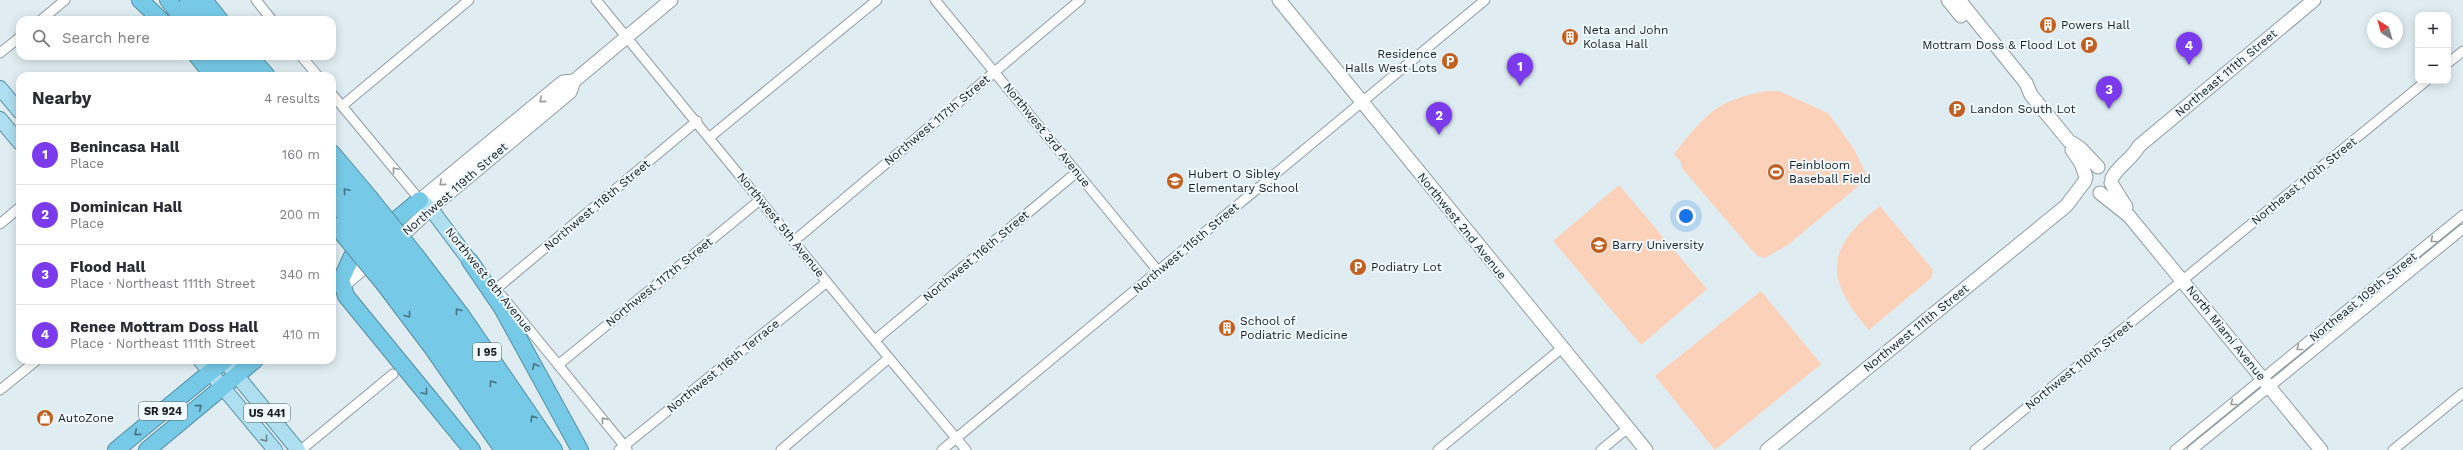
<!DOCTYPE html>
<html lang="en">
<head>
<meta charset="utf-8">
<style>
  body { margin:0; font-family:"Work Sans",sans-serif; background:#f7f7f7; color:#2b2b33 }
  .controls { position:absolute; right:12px; top:12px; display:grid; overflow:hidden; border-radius:8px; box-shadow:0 2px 10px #0003 }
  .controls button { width:36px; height:36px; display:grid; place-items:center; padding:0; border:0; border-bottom:1px solid #e1e1e2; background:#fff; color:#2b2b33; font:20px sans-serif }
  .compass { position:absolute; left:2367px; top:12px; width:36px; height:36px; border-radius:50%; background:#fff; box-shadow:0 2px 10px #0003; rotate:323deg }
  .you { position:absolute; left:1686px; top:216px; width:14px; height:14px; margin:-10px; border:3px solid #fff; border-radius:50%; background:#1a73e8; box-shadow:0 0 0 6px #1a73e833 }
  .badge { display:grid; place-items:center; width:26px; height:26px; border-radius:50%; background:#7c3aed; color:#fff; font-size:13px; font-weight:700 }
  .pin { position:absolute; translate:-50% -33px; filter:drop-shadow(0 1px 2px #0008) }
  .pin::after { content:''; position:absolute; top:21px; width:14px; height:12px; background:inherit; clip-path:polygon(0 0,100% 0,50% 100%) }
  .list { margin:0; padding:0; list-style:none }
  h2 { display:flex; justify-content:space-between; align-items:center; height:52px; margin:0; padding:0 16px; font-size:17px }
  h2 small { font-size:13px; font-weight:400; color:#7c7c81 }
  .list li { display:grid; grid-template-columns:26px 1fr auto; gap:12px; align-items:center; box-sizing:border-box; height:60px; padding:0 16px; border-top:1px solid #e1e1e2 }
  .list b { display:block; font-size:15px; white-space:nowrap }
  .list p { margin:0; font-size:13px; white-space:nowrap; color:#7c7c81 }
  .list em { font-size:13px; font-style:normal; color:#7c7c81 }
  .icon { flex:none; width:22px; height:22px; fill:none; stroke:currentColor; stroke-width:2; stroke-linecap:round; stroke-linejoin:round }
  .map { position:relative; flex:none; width:2463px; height:450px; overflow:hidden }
  .search { position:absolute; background:#fff; box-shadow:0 2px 10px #0003; left:16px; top:16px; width:320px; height:44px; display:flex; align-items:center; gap:10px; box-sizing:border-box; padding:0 14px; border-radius:12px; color:#7c7c81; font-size:15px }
  .panel { position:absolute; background:#fff; box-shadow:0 2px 10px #0003; left:16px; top:72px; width:320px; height:292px; border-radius:12px }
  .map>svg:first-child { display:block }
</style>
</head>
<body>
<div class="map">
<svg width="2463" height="450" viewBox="0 0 2463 450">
  <rect width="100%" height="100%" fill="#dfedf2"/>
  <path fill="#fcd1ba" d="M1767,91H1779L1828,113L1854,149L1868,178L1789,244L1765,258L1757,256L1681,167V162L1674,154C1705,115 1716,100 1767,91Z
    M1619,185L1707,289L1641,345L1553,241Z
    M1880,206L1933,270L1931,278L1869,330C1824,279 1825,247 1880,206Z
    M1761,291L1821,364L1715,450L1655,376Z"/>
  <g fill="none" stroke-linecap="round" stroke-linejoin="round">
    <g stroke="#8f9ba0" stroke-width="11">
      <path id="street" d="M256,0L272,20
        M596,0L889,358L966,450
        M935,0L1158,271
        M41,20L65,0
        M0,53L20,37
        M301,56L318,76
        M2448,63L2463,51
        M332,94L420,200
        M342,106L469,0
        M710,137L877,0
        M0,224L20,207
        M794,241L1080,0
        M496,289L697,121
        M502,296L627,449
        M875,340L1077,172
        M558,365L760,200
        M0,390L37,360
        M301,450L393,374
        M619,450L827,282
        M781,450L889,358
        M942,450L1485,0
        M1438,450L1562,348
        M1601,450L1628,428
        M1975,450L2426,81
        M2175,450L2463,215
        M2192,450L2463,229
        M2393,450L2463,393"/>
    </g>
    <g stroke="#8f9ba0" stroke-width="15">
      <path id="secondary" d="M1279,0L1646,450
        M1948,0L1961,16
        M1959,0L2026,83L2031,95L2069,141L2080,148L2098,167
        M2072,150L2081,163L2086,177
        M2112,178C2119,165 2132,159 2139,146L2314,0
        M2111,183L2126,207
        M2100,193L2129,216L2321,450
        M420,200L563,82L574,81L671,0
        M394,243L438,202L570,92L574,81
        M342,286L375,258
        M1767,450L2066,206L2085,181"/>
    </g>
    <g stroke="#558da1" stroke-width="16">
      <path id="primary" d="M0,88L20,112
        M0,119L20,143
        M420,200L431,209L470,261
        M200,360L275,450
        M224,360L298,450"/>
    </g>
    <g stroke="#558da1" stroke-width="18">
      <path id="highway" d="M140,0L161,20
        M168,0L184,20
        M188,0L204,20
        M204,0L220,20
        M197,56L213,76
        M214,56L231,76
        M234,56L251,76
        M250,56L267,76
        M332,153L370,198
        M332,174L359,207
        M332,199L347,217
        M380,233L420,200
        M352,256L341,280L346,296L472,450
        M417,257L462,316L554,450
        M470,261L502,308L580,450
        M406,265L459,336L537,450
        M394,275L452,353L519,450
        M384,284L433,349L503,450
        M116,450L225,360
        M147,450L255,360"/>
    </g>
    <use href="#street" stroke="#fff" stroke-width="9"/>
    <use href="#secondary" stroke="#fff" stroke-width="13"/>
    <use href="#primary" stroke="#addff1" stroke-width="14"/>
    <use href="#highway" stroke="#77cae7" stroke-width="16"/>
    <g stroke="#558da1" stroke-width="18" stroke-linecap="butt">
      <path id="highway-bridge" d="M370,198L417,257
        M359,207L406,265
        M347,217L394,275
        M336,226L384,284"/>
    </g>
    <use href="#highway-bridge" stroke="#77cae7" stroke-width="16"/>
  </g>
  <defs><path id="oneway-chevron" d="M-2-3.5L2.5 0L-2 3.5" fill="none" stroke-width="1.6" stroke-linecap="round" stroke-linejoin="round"/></defs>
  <g stroke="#97999a">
    <use href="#oneway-chevron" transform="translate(542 100) rotate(140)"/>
    <use href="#oneway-chevron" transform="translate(395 170) rotate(-130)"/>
    <use href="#oneway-chevron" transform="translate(442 183) rotate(140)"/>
    <use href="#oneway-chevron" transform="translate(2433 240) rotate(141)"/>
    <use href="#oneway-chevron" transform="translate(2299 348) rotate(141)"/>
    <use href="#oneway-chevron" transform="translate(2233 403) rotate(141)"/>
    <use href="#oneway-chevron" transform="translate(604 420) rotate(-129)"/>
  </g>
  <g stroke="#477382">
    <use href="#oneway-chevron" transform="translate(346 191) rotate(-130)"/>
    <use href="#oneway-chevron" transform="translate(458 311) rotate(-127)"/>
    <use href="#oneway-chevron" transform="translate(408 315) rotate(53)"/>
    <use href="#oneway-chevron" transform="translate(535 366) rotate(-118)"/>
    <use href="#oneway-chevron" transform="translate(492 383) rotate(-125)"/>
    <use href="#oneway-chevron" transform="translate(425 392) rotate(50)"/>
    <use href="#oneway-chevron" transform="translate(199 407) rotate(-40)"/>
    <use href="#oneway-chevron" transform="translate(533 418) rotate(-124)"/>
    <use href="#oneway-chevron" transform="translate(137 433) rotate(140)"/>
  </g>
  <use stroke="#6a8792" href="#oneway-chevron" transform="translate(265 439) rotate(51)"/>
  <defs>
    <g id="building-disc" transform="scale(0.9)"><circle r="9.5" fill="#c16020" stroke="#eff9fe"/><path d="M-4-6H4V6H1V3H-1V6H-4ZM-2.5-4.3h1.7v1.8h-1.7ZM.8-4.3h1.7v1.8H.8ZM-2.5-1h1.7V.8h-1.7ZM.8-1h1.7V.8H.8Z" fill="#fff"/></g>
    <g id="parking-disc" transform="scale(0.9)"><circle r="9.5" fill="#c16020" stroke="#eff9fe"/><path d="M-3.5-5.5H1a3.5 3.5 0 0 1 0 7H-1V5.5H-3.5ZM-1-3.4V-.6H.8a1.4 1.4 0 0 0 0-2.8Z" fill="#fff"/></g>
    <g id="stadium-disc" transform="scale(0.9)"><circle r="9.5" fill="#c16020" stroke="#eff9fe"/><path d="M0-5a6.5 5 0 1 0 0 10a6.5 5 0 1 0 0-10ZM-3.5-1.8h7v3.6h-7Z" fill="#fff"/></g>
    <g id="school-disc" transform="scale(0.9)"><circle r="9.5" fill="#c16020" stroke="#eff9fe"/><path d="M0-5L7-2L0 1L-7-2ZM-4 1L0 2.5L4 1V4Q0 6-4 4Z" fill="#fff"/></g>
    <g id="university-disc" transform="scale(0.9)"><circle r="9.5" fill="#c16020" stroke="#eff9fe"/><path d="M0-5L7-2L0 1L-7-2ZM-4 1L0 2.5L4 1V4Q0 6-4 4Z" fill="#fff"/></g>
    <g id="shop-disc" transform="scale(0.9)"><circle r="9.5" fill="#c16020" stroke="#eff9fe"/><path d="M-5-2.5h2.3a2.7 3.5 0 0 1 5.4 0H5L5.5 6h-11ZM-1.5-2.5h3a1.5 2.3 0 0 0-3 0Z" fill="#fff"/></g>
  </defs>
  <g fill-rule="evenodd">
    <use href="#building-disc" x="2048" y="25"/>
    <use href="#building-disc" x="1570" y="37"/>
    <use href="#parking-disc" x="2089" y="45"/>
    <use href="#parking-disc" x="1450" y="61"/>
    <use href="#parking-disc" x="1957" y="109"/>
    <use href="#stadium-disc" x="1776" y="172"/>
    <use href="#school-disc" x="1175" y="181"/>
    <use href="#university-disc" x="1599" y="245"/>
    <use href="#parking-disc" x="1358" y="267"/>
    <use href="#building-disc" x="1227" y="328"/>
    <use href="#shop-disc" x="45" y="418"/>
  </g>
  <g text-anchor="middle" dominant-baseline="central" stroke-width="4" stroke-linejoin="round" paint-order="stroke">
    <g fill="#eff9fe" stroke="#585e61" stroke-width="1">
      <rect x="473" y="343" width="28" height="18" rx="3"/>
      <rect x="139" y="402" width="48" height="18" rx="3"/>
      <rect x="244" y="404" width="46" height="18" rx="3"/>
    </g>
    <g font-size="11" font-weight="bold" fill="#171c1e">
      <text x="487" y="352">I 95</text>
      <text x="163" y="411">SR 924</text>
      <text x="267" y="413">US 441</text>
    </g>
    <g font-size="12" fill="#171c1e" stroke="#eff9fe" text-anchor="start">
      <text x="2061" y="25">Powers Hall</text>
      <text x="1583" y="30">Neta and John<tspan x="1583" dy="14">Kolasa Hall</tspan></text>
      <text x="2076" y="45" text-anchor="end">Mottram Doss &amp; Flood Lot</text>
      <text x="1437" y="54" text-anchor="end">Residence<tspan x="1437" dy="14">Halls West Lots</tspan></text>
      <text x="1970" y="109">Landon South Lot</text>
      <text x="1789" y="165">Feinbloom<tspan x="1789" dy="14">Baseball Field</tspan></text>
      <text x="1188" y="174">Hubert O Sibley<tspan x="1188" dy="14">Elementary School</tspan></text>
      <text x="1612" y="245">Barry University</text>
      <text x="1371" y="267">Podiatry Lot</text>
      <text x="1240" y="321">School of<tspan x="1240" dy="14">Podiatric Medicine</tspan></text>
      <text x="58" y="418">AutoZone</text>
    </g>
    <g font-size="12" fill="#171c1e" stroke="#eff9fe">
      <text transform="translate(2226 73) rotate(-40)">Northeast 111th Street</text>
      <text transform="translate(937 120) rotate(-40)">Northwest 117th Street</text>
      <text transform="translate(1047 135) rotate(51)">Northwest 3rd Avenue</text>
      <text transform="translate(2304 181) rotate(-39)">Northeast 110th Street</text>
      <text transform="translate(455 189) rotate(-41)">Northwest 119th Street</text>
      <text transform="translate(597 205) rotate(-40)">Northwest 118th Street</text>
      <text transform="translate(781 225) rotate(51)">Northwest 5th Avenue</text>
      <text transform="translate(1462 226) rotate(51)">Northwest 2nd Avenue</text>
      <text transform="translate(1186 248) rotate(-40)">Northwest 115th Street</text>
      <text transform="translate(976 256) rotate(-40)">Northwest 116th Street</text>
      <text transform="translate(489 280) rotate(51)">Northwest 6th Avenue</text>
      <text transform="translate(659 282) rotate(-39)">Northwest 117th Street</text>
      <text transform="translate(2363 297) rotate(-39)">Northeast 109th Street</text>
      <text transform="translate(1916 328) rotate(-39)">Northwest 111th Street</text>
      <text transform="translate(2226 333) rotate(51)">North Miami Avenue</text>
      <text transform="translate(2079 365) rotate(-39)">Northwest 110th Street</text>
      <text transform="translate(723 366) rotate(-39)">Northwest 116th Terrace</text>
    </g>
  </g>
</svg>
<div class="controls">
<button>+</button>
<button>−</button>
</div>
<svg class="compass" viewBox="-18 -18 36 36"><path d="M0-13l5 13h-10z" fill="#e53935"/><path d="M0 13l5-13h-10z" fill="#7c7c81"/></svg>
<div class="you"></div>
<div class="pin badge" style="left:1520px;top:86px">1</div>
<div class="pin badge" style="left:1439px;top:135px">2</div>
<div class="pin badge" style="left:2109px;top:109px">3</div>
<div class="pin badge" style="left:2189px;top:65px">4</div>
<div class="search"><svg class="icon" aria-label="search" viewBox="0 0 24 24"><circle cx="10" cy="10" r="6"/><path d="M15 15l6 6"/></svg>Search here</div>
<section class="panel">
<h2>Nearby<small>4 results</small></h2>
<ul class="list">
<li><span class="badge">1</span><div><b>Benincasa Hall</b><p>Place</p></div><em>160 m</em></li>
<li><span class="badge">2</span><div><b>Dominican Hall</b><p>Place</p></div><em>200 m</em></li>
<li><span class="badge">3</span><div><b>Flood Hall</b><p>Place · Northeast 111th Street</p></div><em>340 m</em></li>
<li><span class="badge">4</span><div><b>Renee Mottram Doss Hall</b><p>Place · Northeast 111th Street</p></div><em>410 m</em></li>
</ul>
</section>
</div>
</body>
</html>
